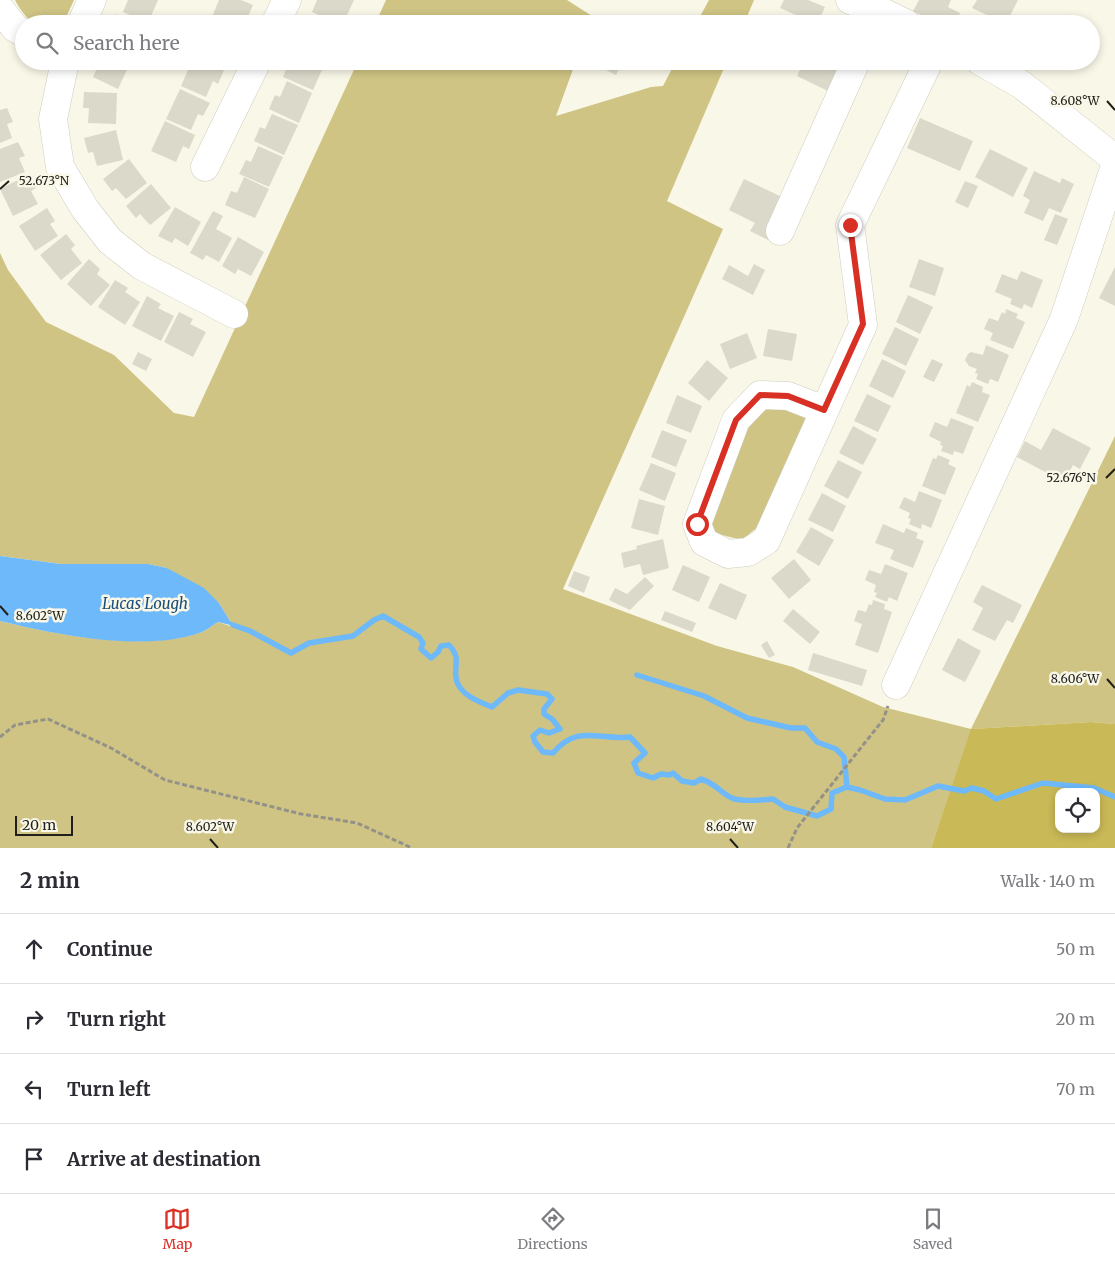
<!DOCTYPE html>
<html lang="en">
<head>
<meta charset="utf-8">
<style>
  body { margin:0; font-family:Merriweather,serif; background:#f2f2f3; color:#2b2b33 }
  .controls { position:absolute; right:15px; bottom:15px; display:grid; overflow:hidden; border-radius:10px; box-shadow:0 2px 8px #0003 }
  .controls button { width:45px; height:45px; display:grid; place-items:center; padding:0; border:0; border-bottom:1px solid #e1e1e2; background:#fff; color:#2b2b33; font:25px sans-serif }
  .scale { position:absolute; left:15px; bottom:12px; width:58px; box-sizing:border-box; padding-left:5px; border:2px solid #201f1a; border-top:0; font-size:14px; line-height:18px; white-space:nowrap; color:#201f1a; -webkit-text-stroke:4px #f9f7e8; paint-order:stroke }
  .stop { position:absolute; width:15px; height:15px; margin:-11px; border:4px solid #d93025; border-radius:50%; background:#fff }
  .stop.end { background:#d93025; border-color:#fff; box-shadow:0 1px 5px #0008 }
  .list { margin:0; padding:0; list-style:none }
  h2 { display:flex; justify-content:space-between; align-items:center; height:65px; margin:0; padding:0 20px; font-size:21px }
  h2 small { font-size:16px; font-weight:400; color:#7c7c81 }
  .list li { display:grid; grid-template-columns:32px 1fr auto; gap:15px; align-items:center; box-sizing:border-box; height:70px; padding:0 20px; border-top:1px solid #e1e1e2 }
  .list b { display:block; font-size:19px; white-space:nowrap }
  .list em { font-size:16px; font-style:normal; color:#7c7c81 }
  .icon { flex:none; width:28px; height:28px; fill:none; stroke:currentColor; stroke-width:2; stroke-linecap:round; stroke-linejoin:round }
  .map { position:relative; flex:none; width:1115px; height:848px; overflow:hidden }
  .search { position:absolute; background:#fff; box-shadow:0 2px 8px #0003; left:15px; right:15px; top:15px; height:55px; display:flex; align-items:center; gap:12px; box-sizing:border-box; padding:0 18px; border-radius:28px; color:#7c7c81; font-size:19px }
  .sheet { height:345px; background:#fff }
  nav { display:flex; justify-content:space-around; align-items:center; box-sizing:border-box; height:70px; border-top:1px solid #e1e1e2; background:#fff; font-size:14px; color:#7c7c81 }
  nav a { display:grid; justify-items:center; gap:2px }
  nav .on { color:#d93025 }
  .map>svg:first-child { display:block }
</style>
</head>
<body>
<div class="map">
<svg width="1115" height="848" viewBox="0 0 1115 848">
  <rect width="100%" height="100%" fill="#f9f7e8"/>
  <path fill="#cfc484" d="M15,0H74L63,24C36,24 29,26 15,0Z
    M386,0H567L592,16L589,24H375Z
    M709,0H754L744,24H696Z
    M358,61H576L556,116L651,87L663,86L676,61H727L667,201L723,229L563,589L717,646L793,667L883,707L971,729L1115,436V724L1091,722L972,729L931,848H0V621C56,635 146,652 202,632C207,630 213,625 218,622L230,626V621L219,603L167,568L148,564H61L0,556V253L8,270L46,322L114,355L174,413L194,417Z
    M774,405H795L809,423L766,520L742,540L710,532L719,479L753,412Z"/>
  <path fill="#cab957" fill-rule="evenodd" d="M1091,722L1115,724V848H931L971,729ZM1059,792H1096V829H1059Z"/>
  <path fill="#6eb9fa" d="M0,556L61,564H148L167,568L204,588L219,603L230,621L238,627L218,622C213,625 207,630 202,632C145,653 58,635 0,621Z"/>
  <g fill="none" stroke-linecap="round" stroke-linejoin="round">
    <path stroke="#6eb9fa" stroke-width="5.5" d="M233,625L250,631L291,653L309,643L353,636L374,620L383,616L419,637L423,643L421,649L431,658L438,652L441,646L449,645C461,658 454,663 456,678C458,694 479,702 492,707L508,693L518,690L547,694L552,699L544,709V714L552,719L560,729L549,733L540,730L533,736L535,742L543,752L553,753C578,723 599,741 630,737L645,753L634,763L638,773L653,778L661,774L670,775L673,773L682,781L694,783L701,779C715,783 722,794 732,798C741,802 763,800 773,799L785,807L817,816L831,809L832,793L847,787L860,790L885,799L905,800L938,786L964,791L972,788L984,791L996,799L1043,783L1094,788L1115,797
      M637,675L704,696L747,718L791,728H805L817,742L836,749L844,757L847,787"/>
  </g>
  <path fill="#dbd9ca" d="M128,0H158L148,23L123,12Z
    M219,0H241L253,5L247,19L241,17L238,24H214L210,22Z
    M317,0H354L343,24H338L312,12Z
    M784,0H808L825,7L817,24H816L780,8Z
    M919,0H951L948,7L960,13L955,24H939L913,11Z
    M977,0H1018L1006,24L972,8Z
    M115,14L137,24H111Z
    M316,17L332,24H313Z
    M93,61H131L118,89L93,77L99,64Z
    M192,61H205L224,70L218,84L213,81L206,97L181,86Z
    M296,61H326L313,90L283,77L289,62L295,65Z
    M588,61H623L616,75Z
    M804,61H835L843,65L830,92L797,76Z
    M287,81L312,93L299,123L269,109L275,95L280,97Z
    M180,89L210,103L203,116L198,114L191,130L166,119Z
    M84,92L117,93L116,124L88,123L89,108H83Z
    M7,108L13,122L7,124L12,138L0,143V110Z
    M272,114L298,125L284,155L254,141L260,127L265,129Z
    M920,118L973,141L960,171L907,148Z
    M165,121L195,135L189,149L183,146L176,162L151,151Z
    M116,130L123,160L97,166L93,152L88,153L84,138Z
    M18,142L25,156L19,158L25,172L0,182V149Z
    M258,146L283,157L269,187L239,174L246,160L251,162Z
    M990,149L1028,168L1013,197L975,177Z
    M129,159L147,183L126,199L116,188L112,191L103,179Z
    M1034,171L1060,183L1062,178L1074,184L1061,213L1049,208L1043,221L1024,213L1030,200L1023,196Z
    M30,174L36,188L31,191L38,204L13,216L0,189Z
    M244,177L269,189L255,218L225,205L231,191L237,193Z
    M744,179L788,200L768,240L750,231L755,223L729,210Z
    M965,181L978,186L968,208L955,202Z
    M151,184L171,208L150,225L140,214L136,218L126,206Z
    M175,207L201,222L188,246L175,238L172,243L158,236Z
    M47,208L55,221L50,224L58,236L35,251L19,226Z
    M213,211L223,216L216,229L232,238L219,262L206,255L203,260L190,253Z
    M1055,214L1068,219L1057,245L1044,240Z
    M66,234L75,245L71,249L82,263L61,280L40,255Z
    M238,237L264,252L251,276L238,269L235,274L222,266Z
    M89,259L100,269L97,274L110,285L91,306L67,284Z
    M919,259L944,268L935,296L909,287Z
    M754,264L765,270L753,295L722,279L729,265L748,276Z
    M1115,267V306L1099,298Z
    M1021,271L1043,280L1032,308L1024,304L1022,309L1010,304L1012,299L995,292L1002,274L1017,280Z
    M115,280L128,288L125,292L140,302L125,325L98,307Z
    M908,295L933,307L920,334L896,322Z
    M147,296L161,304L158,308L174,316L161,341L132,326Z
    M1006,309L1018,314L1016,318L1025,322L1013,349L990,340L993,333L984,329L989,318L998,321L1002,312L1005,314Z
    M179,312L193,319L190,324L206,332L193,357L164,342Z
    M895,327L919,339L906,366L882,354Z
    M768,329L797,334L792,361L763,356Z
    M747,333L757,358L730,369L720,344Z
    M986,345L1009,355L998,382L990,379L988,384L976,379L978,374L975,373L977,369L969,366L965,360L968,354L971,352L983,355Z
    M138,352L152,359L146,371L132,364Z
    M882,359L906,371L893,398L869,386Z
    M932,359L943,364L934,382L923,377Z
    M707,360L728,378L709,401L688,383Z
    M972,382L983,387L982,392L990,395L978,422L956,413L967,385L970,387Z
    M867,394L891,406L878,432L854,421Z
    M677,395L702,406L691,433L666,423Z
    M951,418L974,427L963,454L954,451L953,455L941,451L943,446L940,445L941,442L929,436L935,422L947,427Z
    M853,426L877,439L863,465L839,453Z
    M1053,428L1091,448L1080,469L1073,465L1064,482L1017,457L1025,441L1041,450Z
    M662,430L687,440L676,467L651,457Z
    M938,455L950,460L948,464L956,468L945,495L922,486L933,458L936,459Z
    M838,460L862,472L848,499L824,486Z
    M651,463L676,473L665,501L639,490Z
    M919,491L942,500L931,528L922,524L921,529L909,524L911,519L908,518L910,513L899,508L904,497L915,502Z
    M822,493L846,506L833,532L808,520Z
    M639,499L665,506L658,535L631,528Z
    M883,524L904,533L906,528L918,533L916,538L924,541L913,568L890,559L894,550L875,543Z
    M811,527L834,540L819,566L796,552Z
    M663,539L669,568L643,575L640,564L624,568L621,553L637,549L636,546Z
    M794,559L811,580L789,599L771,578Z
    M885,564L908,573L897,601L889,597L887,602L875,597L877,593L874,592L876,585L865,580L869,570L881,574Z
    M683,565L710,577L699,602L672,590Z
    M574,571L590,577L584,593L568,586Z
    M645,577L654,586L630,610L609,600L615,588L627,594Z
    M720,583L747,595L736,620L708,608Z
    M982,585L1022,605L1013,623L1007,620L995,641L972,630L983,608L973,602Z
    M873,600L885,604L884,609L892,612L878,653L855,645L862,624L854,621L858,610L866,612L869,604L872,605Z
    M793,609L820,632L810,644L783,621Z
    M665,611L696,623L692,632L661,620Z
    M958,638L981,651L965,682L942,670Z
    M767,641L775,655L769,658L761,645Z
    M813,653L867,670L862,686L808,670Z"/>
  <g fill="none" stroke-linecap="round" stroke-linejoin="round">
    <g stroke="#cfcdbe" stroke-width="29">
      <path id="minor" d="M850,0L878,10L907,24
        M0,9L15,28L24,33
        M81,24L92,0
        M275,24L287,0
        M65,61L53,119L60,167L85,209L110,241L142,266L234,314
        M980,61L1022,85L1115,159
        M205,167L257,61
        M780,231L856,61
        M824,410L788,396L760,395L736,420L697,524L704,542L728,554L748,552L766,541L863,325L850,225L929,61
        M896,685L1064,319L1115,166"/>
    </g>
    <path stroke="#949288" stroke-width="3" stroke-dasharray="5 2.5" stroke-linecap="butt" d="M0,737L15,725L48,719L111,748L165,780L301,814L357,823L412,848
      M788,848L797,828L883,720L888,706"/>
    <use href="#minor" stroke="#fff" stroke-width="28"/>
  </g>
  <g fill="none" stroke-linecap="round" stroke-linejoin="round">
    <path stroke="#d93025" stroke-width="6" d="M697,524L736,420L760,395L788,396L824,410L863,324L850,225"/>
  </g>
  <path fill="none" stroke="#201f1a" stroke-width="2" d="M1107,101L1115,110M0,189L9,181M1106,478L1115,469M0,606L8,615M1107,679L1115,688M210,839L218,848M730,839L738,848"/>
  <g text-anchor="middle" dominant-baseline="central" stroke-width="5" stroke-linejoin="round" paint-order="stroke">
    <g font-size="15" font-style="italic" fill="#184d78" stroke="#f9f7e8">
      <text x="145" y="603">Lucas Lough</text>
    </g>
  </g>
  <g font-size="12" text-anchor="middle" fill="#201f1a" stroke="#f9f7e8" stroke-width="5" stroke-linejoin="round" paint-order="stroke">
    <text x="1075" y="105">8.608°W</text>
    <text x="44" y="185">52.673°N</text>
    <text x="1071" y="482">52.676°N</text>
    <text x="40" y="620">8.602°W</text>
    <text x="1075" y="683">8.606°W</text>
    <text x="210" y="831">8.602°W</text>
    <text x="730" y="831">8.604°W</text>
  </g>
</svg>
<div class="controls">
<button><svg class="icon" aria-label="locate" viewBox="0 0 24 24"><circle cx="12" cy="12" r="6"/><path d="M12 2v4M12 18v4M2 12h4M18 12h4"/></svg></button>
</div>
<div class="scale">20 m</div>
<div class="stop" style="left:697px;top:524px"></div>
<div class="stop end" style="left:850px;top:225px"></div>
<div class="search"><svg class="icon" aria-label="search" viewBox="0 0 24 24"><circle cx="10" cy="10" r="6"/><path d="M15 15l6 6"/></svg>Search here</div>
</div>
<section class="sheet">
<h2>2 min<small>Walk · 140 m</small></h2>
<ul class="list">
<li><svg class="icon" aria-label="ahead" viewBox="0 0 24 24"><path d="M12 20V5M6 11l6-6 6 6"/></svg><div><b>Continue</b></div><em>50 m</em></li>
<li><svg class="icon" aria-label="right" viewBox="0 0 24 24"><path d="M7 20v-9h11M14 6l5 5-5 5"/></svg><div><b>Turn right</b></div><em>20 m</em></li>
<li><svg class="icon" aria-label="left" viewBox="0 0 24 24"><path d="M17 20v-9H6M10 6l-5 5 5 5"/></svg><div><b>Turn left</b></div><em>70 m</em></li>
<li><svg class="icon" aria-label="arrive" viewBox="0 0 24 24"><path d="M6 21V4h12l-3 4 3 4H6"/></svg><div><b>Arrive at destination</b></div></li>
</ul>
</section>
<nav>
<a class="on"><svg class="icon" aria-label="map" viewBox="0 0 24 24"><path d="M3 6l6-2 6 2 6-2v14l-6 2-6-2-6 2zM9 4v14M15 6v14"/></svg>Map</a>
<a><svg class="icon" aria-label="directions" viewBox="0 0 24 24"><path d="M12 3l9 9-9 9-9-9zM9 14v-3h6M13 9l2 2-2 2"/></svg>Directions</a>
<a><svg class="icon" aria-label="saved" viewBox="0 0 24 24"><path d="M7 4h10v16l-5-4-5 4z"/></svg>Saved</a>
</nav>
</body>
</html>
